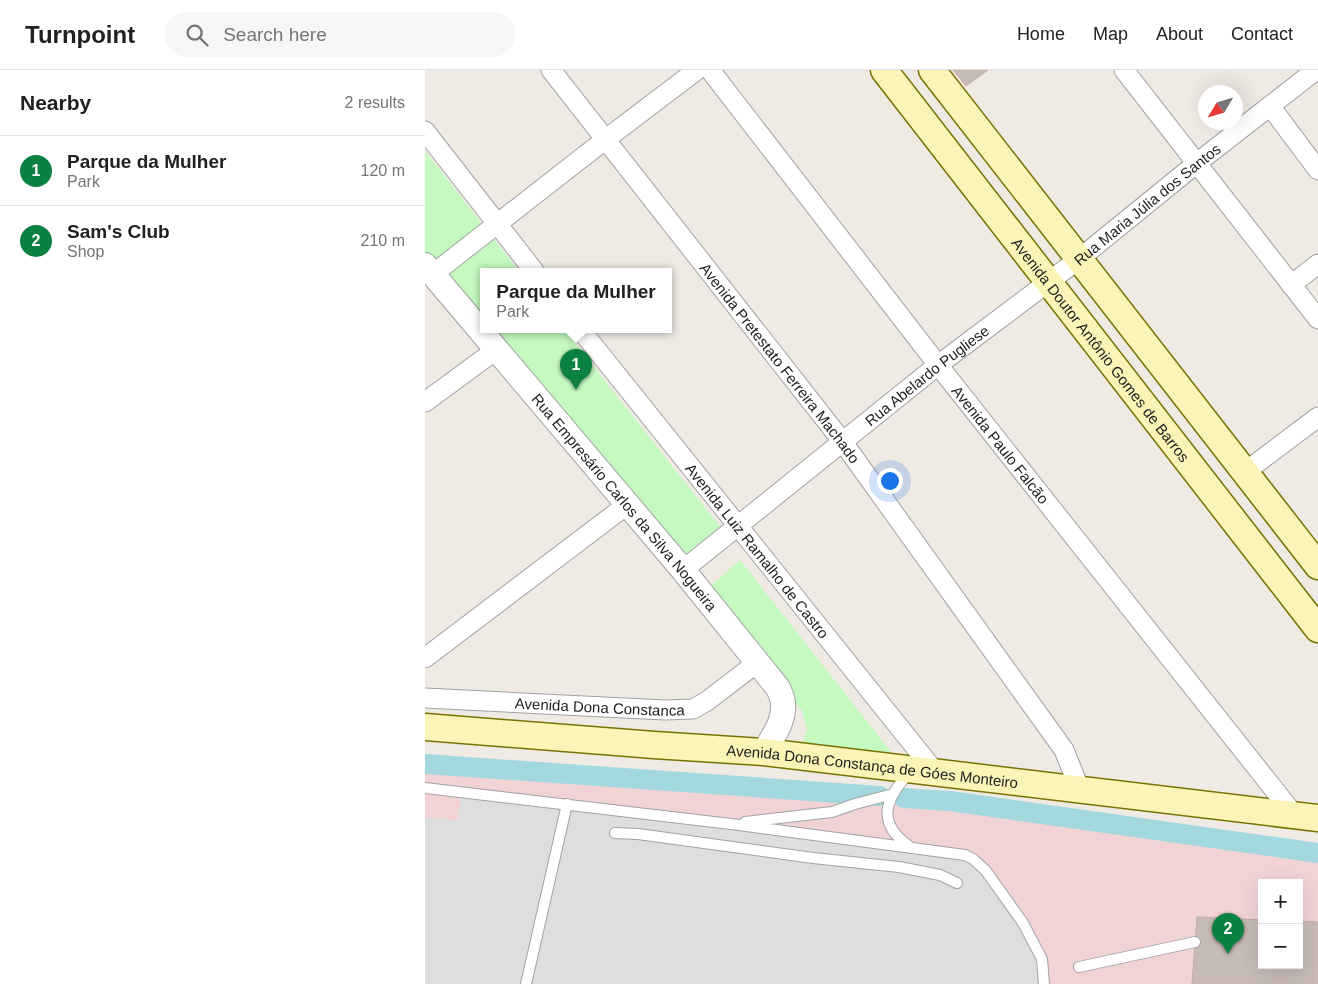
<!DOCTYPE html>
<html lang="en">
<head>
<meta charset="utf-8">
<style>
  body { margin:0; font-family:Arial,sans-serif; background:#f6f6f6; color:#202124 }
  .controls { position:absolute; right:15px; bottom:15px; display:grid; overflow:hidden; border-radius:0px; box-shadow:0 5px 20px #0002 }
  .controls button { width:45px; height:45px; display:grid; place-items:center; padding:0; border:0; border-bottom:1px solid #e0e0e0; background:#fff; color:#202124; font:25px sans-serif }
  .compass { position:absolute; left:773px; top:15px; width:45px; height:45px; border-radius:50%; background:#fff; box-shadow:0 5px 20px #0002; rotate:232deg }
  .you { position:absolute; left:464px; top:410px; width:18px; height:18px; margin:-12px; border:4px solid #fff; border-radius:50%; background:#1a73e8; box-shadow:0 0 0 8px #1a73e833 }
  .badge { display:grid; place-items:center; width:32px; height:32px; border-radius:50%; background:#0b8043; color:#fff; font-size:16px; font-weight:700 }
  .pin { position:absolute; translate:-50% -41px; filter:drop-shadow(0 1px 2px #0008) }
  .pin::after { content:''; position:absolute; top:26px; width:18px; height:15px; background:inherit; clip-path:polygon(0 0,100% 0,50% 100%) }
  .popup { position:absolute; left:55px; top:198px; width:192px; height:65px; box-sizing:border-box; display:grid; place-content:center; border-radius:0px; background:#fff; filter:drop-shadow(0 1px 4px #0005); font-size:16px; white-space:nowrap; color:#757577 }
  .popup b { font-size:19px; color:#202124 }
  .popup::after { content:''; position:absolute; left:50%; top:100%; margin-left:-10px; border:10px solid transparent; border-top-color:#fff }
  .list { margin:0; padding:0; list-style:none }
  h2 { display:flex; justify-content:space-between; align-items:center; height:65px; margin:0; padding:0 20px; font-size:21px }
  h2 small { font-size:16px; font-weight:400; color:#757577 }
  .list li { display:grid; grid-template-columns:32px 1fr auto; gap:15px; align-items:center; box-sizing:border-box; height:70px; padding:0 20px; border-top:1px solid #e0e0e0 }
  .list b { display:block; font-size:19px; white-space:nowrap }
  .list p { margin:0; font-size:16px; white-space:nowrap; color:#757577 }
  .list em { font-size:16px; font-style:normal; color:#757577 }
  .icon { flex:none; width:28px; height:28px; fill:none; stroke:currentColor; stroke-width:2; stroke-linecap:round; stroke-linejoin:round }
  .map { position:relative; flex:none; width:893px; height:914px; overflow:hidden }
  header { display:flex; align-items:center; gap:30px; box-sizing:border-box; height:70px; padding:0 25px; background:#fff; border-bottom:1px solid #e0e0e0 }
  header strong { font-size:24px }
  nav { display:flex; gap:28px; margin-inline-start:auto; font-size:18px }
  .search { width:350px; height:45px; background:#f6f6f6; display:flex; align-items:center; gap:12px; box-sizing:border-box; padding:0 18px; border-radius:28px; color:#757577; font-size:19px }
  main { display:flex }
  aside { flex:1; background:#fff }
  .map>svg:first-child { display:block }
</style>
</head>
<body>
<header>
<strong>Turnpoint</strong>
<div class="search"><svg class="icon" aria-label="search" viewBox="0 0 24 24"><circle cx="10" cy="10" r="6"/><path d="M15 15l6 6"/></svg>Search here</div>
<nav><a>Home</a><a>Map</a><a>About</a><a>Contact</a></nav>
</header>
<main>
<aside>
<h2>Nearby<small>2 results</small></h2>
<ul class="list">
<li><span class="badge">1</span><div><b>Parque da Mulher</b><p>Park</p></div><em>120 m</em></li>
<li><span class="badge">2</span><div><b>Sam's Club</b><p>Shop</p></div><em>210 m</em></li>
</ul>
</aside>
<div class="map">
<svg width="893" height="914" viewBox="0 0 893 914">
  <rect width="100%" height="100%" fill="#efeae4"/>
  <path fill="#f1d3d6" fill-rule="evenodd" d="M0,703L331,727L507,736L893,791V914H0ZM837,813H874V895H837Z"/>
  <path fill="#c4fac0" d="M0,81L94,201H58V252L0,182Z
    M64,259H139L296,458L256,491Z
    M315,490L466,682L468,693L375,681L382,659L377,641L281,520Z"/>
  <path fill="#dedede" d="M36,722L548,789L617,889L619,914H0V748L33,750Z"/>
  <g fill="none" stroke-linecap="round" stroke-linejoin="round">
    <path stroke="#a3d9de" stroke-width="20" d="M0,694L455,726
      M479,728L525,731L893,783"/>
  </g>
  <path fill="#c7bbb7" stroke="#c1aea6" d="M528,0H563L541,16Z
    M772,847L837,850V895H874V851L893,852V914H767Z"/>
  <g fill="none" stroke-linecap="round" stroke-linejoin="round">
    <g stroke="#a2a2a2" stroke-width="12">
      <path id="service" d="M484,703C460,729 451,753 484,776
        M0,718L306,754L540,785L548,789L561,801L598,853L617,889L619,914
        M320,752L407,742L430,734L468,724
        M190,763L213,764L388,788L474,797L515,805L532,813
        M654,897L770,872
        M101,914L142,734"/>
    </g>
    <g stroke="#a2a2a2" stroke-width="21">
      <g id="minor">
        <path id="s1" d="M126,0L417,371L639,680L655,720"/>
        <path id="s2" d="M285,0L513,295L870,746"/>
        <path d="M699,0L893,249"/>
        <path d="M845,36L893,100"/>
        <path d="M0,61L109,201"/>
        <path d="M8,204L181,69L272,0"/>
        <path d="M866,215L893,194"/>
        <path id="s3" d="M155,259L511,703"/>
        <path d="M0,332L72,279"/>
        <path d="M820,402L893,347"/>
        <path id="s4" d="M258,500L513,295L654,189L772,93L891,0"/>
        <path d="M0,588L203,434"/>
        <path id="s5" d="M0,628L240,640L268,639L282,631L333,592"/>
      </g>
    </g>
    <g stroke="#a2a2a2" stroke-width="26">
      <g id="tertiary">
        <path id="s6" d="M0,195L258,500L353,618C355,623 358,628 358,633C360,651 347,668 339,682"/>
      </g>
    </g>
    <g stroke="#777303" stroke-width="29">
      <g id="secondary">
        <path id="s7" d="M459,0L893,559"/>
        <path d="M507,0L893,496"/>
        <path id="s8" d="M0,657L229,675L339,682L893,748"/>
      </g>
    </g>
    <use href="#service" stroke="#fff" stroke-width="10"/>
    <use href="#minor" stroke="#fff" stroke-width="19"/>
    <use href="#tertiary" stroke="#fff" stroke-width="24"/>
    <use href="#secondary" stroke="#faf4b7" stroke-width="26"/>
  </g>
  <g text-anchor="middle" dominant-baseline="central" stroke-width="4" stroke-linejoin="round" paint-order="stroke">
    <g font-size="15" fill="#1e1e1e" stroke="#fff">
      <text stroke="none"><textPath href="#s4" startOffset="591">Rua Maria Júlia dos Santos</textPath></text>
      <text stroke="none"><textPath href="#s7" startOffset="354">Avenida Doutor Antônio Gomes de Barros</textPath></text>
      <text stroke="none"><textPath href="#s1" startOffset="372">Avenida Pretestato Ferreira Machado</textPath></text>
      <text stroke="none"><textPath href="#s4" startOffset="312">Rua Abelardo Pugliese</textPath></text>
      <text stroke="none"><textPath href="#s2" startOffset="474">Avenida Paulo Falcão</textPath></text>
      <text stroke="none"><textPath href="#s6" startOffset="310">Rua Empresário Carlos da Silva Nogueira</textPath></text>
      <text stroke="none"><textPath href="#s3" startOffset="284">Avenida Luiz Ramalho de Castro</textPath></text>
      <text stroke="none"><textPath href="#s5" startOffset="175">Avenida Dona Constanca</textPath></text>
      <text stroke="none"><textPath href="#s8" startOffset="449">Avenida Dona Constança de Góes Monteiro</textPath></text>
    </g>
  </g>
</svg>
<div class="controls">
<button>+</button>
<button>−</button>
</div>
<svg class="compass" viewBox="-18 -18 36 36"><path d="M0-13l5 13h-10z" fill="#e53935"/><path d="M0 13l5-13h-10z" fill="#757577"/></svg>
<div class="you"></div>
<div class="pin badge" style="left:151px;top:320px">1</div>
<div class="popup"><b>Parque da Mulher</b>Park</div>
<div class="pin badge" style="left:803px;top:884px">2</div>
</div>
</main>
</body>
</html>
